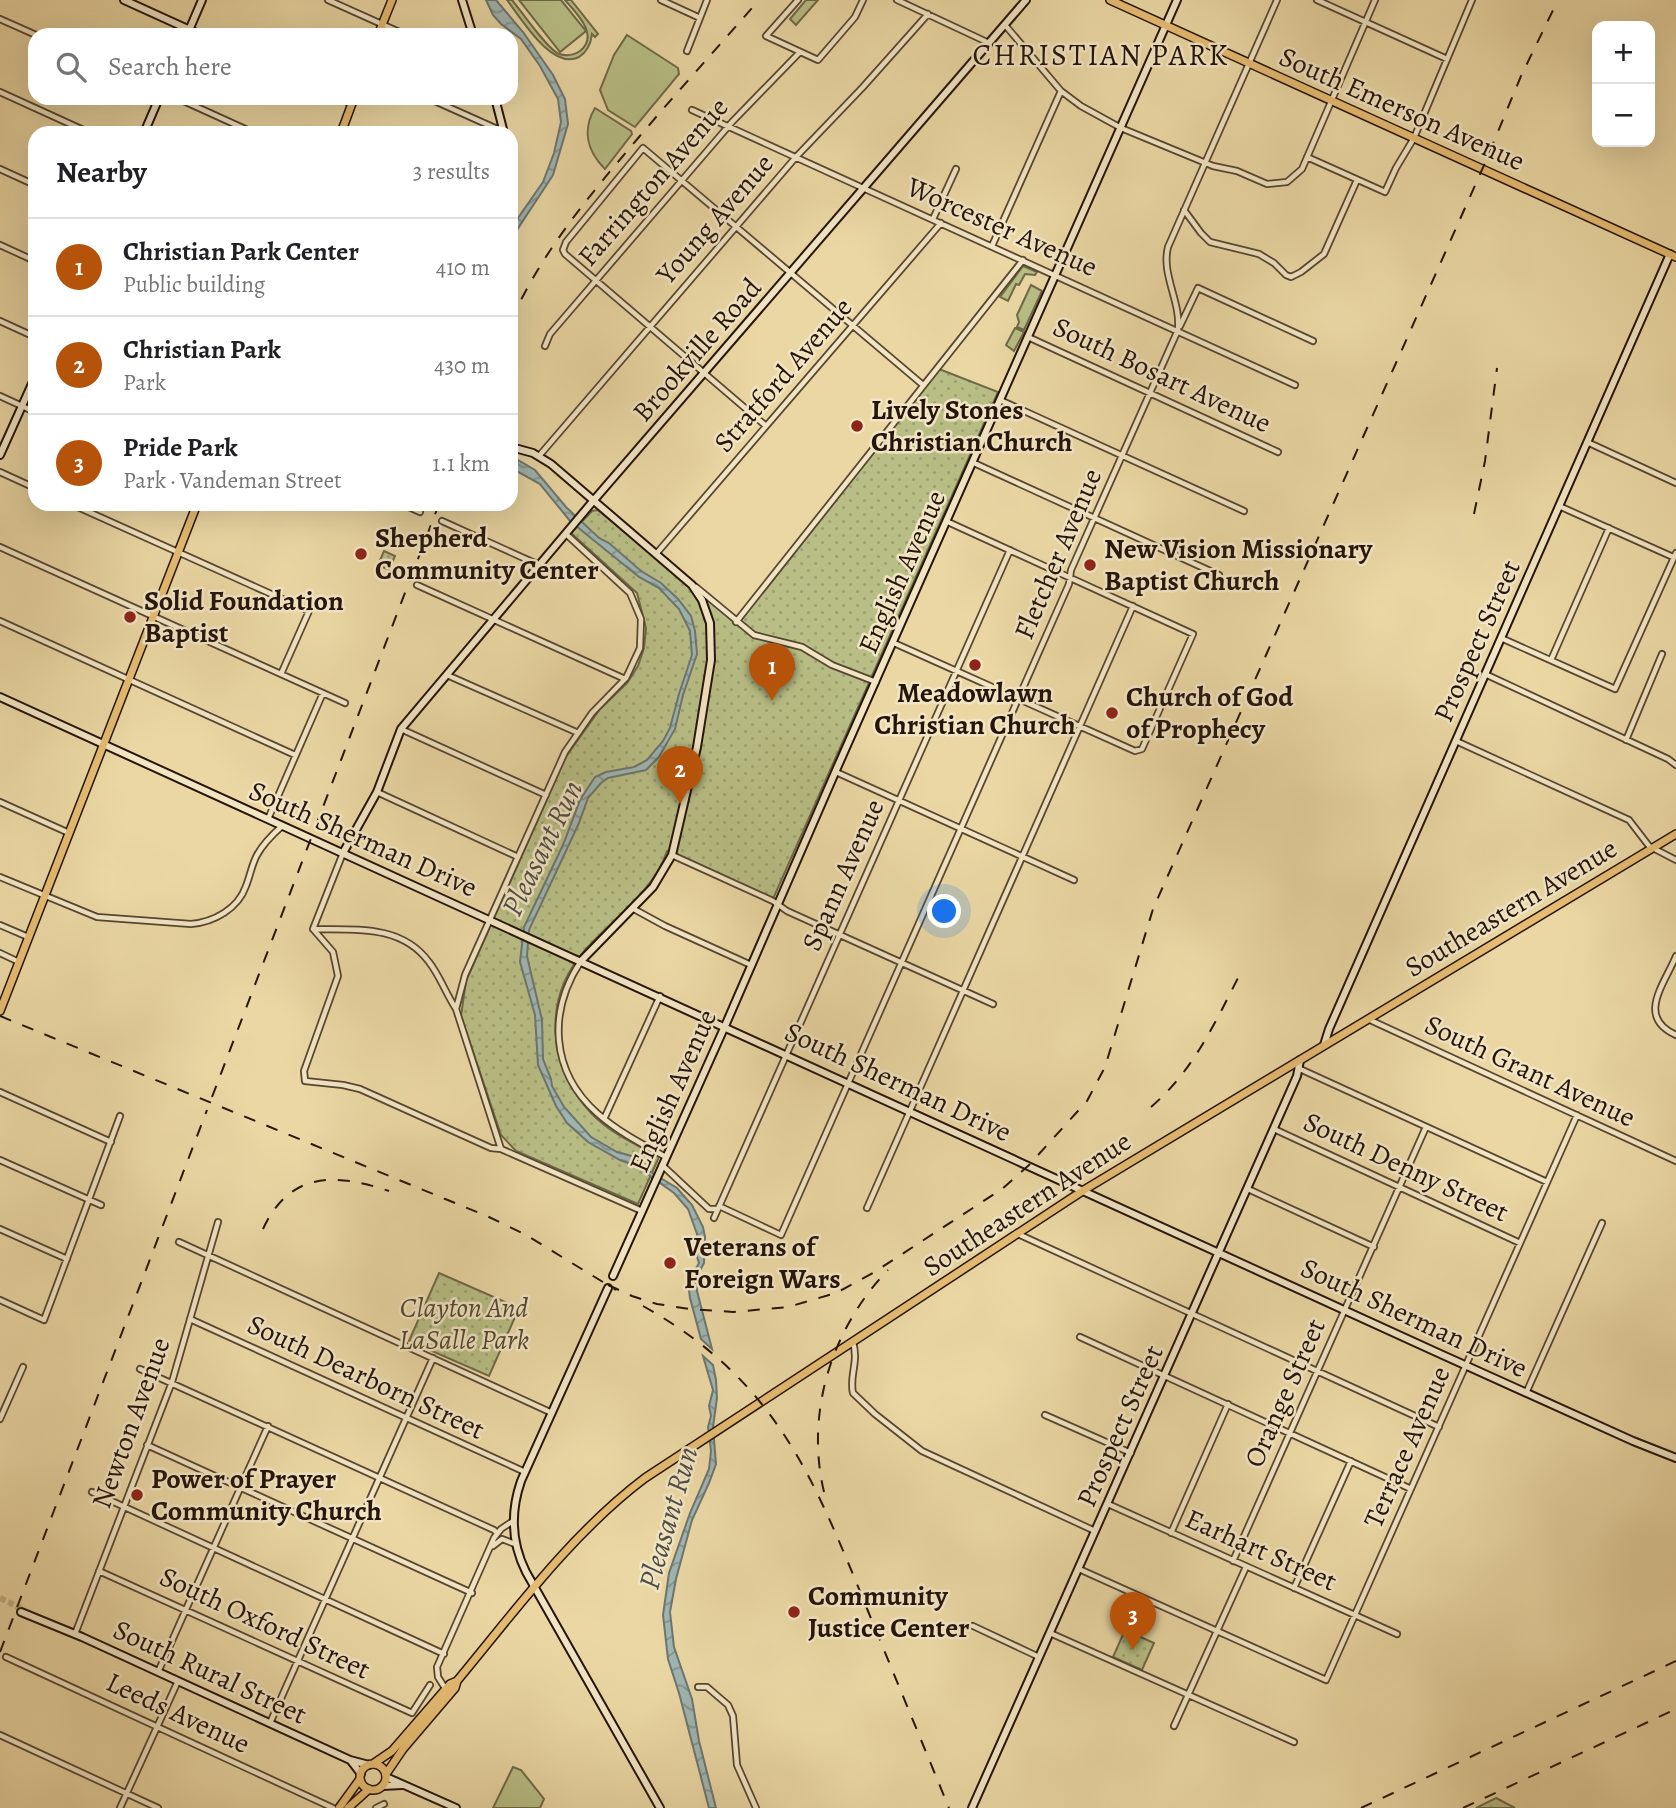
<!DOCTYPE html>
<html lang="en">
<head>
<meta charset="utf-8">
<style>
  body { margin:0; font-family:Alegreya,serif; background:#f6f6f6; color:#202124 }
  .controls { position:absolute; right:21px; top:21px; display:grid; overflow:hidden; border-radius:14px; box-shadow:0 7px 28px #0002 }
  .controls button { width:63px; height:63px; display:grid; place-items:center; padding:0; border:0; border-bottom:2px solid #e0e0e0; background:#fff; color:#202124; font:35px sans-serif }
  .you { position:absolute; left:945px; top:912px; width:24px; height:24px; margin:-18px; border:5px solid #fff; border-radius:50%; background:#1a73e8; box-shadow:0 0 0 10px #1a73e833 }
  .badge { display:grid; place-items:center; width:46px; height:46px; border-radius:50%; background:#b45309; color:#fff; font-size:23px; font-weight:700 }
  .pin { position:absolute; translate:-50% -58px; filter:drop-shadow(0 2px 4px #0008) }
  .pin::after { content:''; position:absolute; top:37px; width:24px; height:21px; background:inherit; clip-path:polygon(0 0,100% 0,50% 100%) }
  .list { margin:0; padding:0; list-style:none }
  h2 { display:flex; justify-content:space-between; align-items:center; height:91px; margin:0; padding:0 28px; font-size:30px }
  h2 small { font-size:23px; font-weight:400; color:#757577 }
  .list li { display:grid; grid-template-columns:46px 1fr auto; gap:21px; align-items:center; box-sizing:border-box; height:98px; padding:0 28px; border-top:2px solid #e0e0e0 }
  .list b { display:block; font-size:26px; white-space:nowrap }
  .list p { margin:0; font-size:23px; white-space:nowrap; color:#757577 }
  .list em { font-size:23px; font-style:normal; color:#757577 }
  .icon { flex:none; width:38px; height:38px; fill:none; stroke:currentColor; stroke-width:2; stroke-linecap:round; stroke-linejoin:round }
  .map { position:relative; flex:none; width:1676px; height:1808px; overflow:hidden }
  .search { position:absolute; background:#fff; box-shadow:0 7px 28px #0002; left:28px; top:28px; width:490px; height:77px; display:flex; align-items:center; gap:18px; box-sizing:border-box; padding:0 24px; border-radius:21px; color:#757577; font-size:26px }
  .panel { position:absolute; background:#fff; box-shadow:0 7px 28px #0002; left:28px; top:126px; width:490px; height:385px; border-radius:21px }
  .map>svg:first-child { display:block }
</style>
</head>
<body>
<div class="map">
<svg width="1676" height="1808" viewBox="0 0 1676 1808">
  <defs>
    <pattern id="forest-firs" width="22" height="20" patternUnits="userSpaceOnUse" patternTransform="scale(1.75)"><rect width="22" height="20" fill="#b8be85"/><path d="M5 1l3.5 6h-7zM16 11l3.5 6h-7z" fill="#9ea272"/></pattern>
    <pattern id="park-dots" width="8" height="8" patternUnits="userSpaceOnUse" patternTransform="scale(1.75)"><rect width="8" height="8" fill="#b8be85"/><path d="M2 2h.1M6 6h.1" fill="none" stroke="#9ea272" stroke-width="1.8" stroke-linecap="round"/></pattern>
    <pattern id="water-waves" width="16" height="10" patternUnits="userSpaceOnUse" patternTransform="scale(1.75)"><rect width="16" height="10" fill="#9eb6b2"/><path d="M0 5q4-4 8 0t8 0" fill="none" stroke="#81938f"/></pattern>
  </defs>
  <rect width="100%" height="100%" fill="#ead7a4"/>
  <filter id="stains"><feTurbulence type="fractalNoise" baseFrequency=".00286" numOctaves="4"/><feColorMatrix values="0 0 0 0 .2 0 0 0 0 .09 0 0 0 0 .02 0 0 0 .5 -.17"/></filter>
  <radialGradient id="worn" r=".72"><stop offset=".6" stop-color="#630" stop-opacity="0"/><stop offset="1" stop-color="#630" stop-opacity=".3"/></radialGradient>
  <path fill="#b8be85" stroke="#6e6948" stroke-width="2" d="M507,0H512C522,12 547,49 559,54C566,56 574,55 580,51C600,35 576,13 565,0H571L598,34L595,37L592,34C591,43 587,52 579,57C552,71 521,18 507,0Z
    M519,0H561L586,31L560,52Z
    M806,0H818L796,25L790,19Z
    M627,35L678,68L679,74L635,127L608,110L600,90L614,55Z
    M595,108L631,131L632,134L605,169C587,151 582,130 595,108Z
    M1023,266L1037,272L1035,275L1025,274L1019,285L1016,284L1008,301L1000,297Z
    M1031,285L1042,291L1024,330L1017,327L1019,322L1017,315Z
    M1015,328L1024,332L1014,351L1006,345Z
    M513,1767L521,1770L544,1799L540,1808H493Z"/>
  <path fill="url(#forest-firs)" stroke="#6e6948" stroke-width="2" d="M1496,1798L1515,1808H1476Z"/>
  <path fill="url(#park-dots)" stroke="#6e6948" stroke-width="2" d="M939,369L998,392L773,899L667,851C654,891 614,918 586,949C542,998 547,1066 591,1113C610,1133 635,1144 659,1157L638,1204L516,1151L501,1135L461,1016L466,981L565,758L600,709L627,683L638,666L644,648L646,628L637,593L571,533L592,511L598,510L737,624Z
    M384,551L395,556L389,570L378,565Z
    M439,1273L519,1308L489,1376L409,1341Z
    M1125,1630L1154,1643L1142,1670L1113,1657Z"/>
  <path fill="url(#water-waves)" stroke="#6e756f" stroke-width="2" d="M486,0H496L523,32L553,75L565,99L568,124L553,175L515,233L511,247V228L543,182L554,153L561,122L558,99L540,66L521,39L501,24L493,15Z
    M511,456L535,470L566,507L599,538L609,543L641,571L661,583L678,599L691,616L695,631L697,654L683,695L675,729L659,757L646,770L608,778L601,783L588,798L579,823L529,930L527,956L542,1020L543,1059L551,1079L552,1086L564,1107L591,1137L617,1152L635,1157L649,1171L677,1188L692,1205L703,1227L705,1237L704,1263L696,1278L697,1291L712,1349L701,1339L690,1298L688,1283L699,1263L696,1254L697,1234L688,1209L674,1193L636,1166L620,1160L588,1142L567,1123L556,1106L538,1065L535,1015L520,962L524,927L563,845L580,800L595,777L606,772L634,767L647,760L663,741L670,728L679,694L692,655L690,631L679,609L659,588L639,577L570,521L540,484L511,468Z
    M703,1356L713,1365L716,1380L717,1398L713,1427L716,1464L709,1483L692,1520L676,1579L670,1612L674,1647L692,1699L699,1741L716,1808H709L679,1693L668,1659L663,1615L669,1573L690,1513L709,1469L711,1451L708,1427L711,1416L709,1406L713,1390Z"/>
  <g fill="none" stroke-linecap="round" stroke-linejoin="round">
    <path stroke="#c3b085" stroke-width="6" stroke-dasharray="6 3" stroke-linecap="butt" d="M0,1598L22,1609"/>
    <g stroke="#564530" stroke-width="8">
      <path id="street" d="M328,0L406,35
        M661,0L700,18
        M798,0L766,36L818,60L855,17L863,0
        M897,0L989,43
        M1317,0L1447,59
        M0,19L36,35
        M1005,25L1061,91L1081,106L1121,128L1213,166L1237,171L1267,184L1287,182L1302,169L1375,0
        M687,51L707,0
        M0,92L90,133
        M177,98L254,133
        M428,98L504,132
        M692,110L1295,385
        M1307,157L1385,192L1396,168L1414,138L1472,0
        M0,169L35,185
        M1184,210L1201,233L1210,242L1259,254L1274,263L1286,275L1291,277L1301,272L1324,254L1357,180
        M933,219L956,169
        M0,245L35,261
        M992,246L1061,91
        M0,321L35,337
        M1180,326L1198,288L1313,341
        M1028,337L1278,452
        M545,346L550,334L732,122L800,52
        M0,396L35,412
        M1000,400L1244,511
        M766,426L565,254L563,250L566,242L643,148L923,385
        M1587,442L1676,483
        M539,456L796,157L863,87L928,14
        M974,463L1219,575
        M0,472L35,488
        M71,504L309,611L281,674
        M402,504L420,512
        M1559,506L1673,557
        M442,521L539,565
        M566,534L630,593L641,619L640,648L626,678L592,713L565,752L465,975L456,1009L501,1149L642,1211
        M0,547L345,703
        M656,554L941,223
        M417,585L625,679
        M696,587L754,635L802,647L832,665L876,682
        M0,621L295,755
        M736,622L1023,260
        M1501,638L1615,689L1676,553
        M894,643L1135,751L1142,749L1193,634L948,522
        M1551,660L1609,528
        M1485,674L1668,759L1676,765
        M447,675L576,732
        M401,729L546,795
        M1626,740L1662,654
        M1456,741L1629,820L1649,846L1676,860
        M836,772L1074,880
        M377,792L518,857
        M0,802L69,833
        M268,819L323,693
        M343,853L313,929L333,952L338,976L304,1071L305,1081L343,1085L360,1089L491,1148L501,1149
        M672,855L773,901L787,911L993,1004
        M0,877L97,917L191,924C214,922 238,909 246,886C250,876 252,864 257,855C263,844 273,834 282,826
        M632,908L665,926L751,965
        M0,925L28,937
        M313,929C355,930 401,924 429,962C440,976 446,994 456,1009
        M0,953L19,962
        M1676,956C1664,985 1636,1017 1676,1035
        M581,961C548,1011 550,1071 597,1113C617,1131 642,1144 666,1157
        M1368,1019L1676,1161
        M1300,1069L1547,1182
        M0,1092L111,1142
        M604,1119L660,996
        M1274,1129L1520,1243
        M0,1160L101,1205
        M662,1165L709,1209H716
        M1248,1189L1374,1247
        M719,1206L781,1235L1069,584L1071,570L1079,552L1178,330C1181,301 1161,275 1168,247L1277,0
        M867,1208L1133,606
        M714,1218L1010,550
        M0,1229L67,1259
        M1018,1234L1439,1427
        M179,1242L552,1413
        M0,1300L44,1320L120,1116
        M190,1319L525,1472
        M1080,1337L1411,1489
        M853,1342C859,1363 849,1375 853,1393L875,1414L922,1451L1095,1531
        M140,1369L494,1530L497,1533
        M1526,1393L1602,1223
        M1045,1415L1131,1453
        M0,1419L23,1367
        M147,1445L472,1593
        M92,1492L444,1654
        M1108,1504L1397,1634
        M1171,1533L1228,1404
        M493,1546L502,1539L515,1544
        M1233,1561L1426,1127
        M1079,1569L1326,1680L1577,1115
        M99,1571L412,1713L430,1685
        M1294,1588L1351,1461
        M973,1626L1039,1657
        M1050,1633L1294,1742
        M75,1634L172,1382L218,1222
        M6,1657L333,1808
        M158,1672L268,1426
        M698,1687H707L728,1705L733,1716L737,1765L756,1808
        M445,1688L438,1677L437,1667L494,1538L501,1529L513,1521
        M270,1723L433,1358
        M1174,1726L1246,1567
        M0,1735L158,1808
        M120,1808L178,1681
        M376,1808L384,1804"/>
    </g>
    <g stroke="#25140a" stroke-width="10">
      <path id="secondary" d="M124,0L201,35
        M462,0L473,35
        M187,35L202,0
        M341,98L352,103
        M495,98L504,133
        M144,133L159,98
        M511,447L533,453L551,464L692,585L702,600L710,623L711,660L697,747L672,855L653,887L581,961
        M0,455L35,377
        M0,697L1436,1352L1633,1441L1676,1458
        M343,853L377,792L401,729L594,500L1026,0
        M1324,1045L1329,1029L1670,254
        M613,1276L725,1026L837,768L1177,0
        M608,1288L521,1481C510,1513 511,1542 526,1572L660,1808
        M21,1612L82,1637L350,1760L369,1765
        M351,1761L361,1774
        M386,1777L456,1808
        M382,1786L402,1785
        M972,1808L1297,1076L1300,1060"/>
    </g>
    <g stroke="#25140a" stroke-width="10">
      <path id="primary" d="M1110,0L1676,257
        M378,35L392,0
        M341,133L354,98
        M0,1011L197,504
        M373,1764L392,1751L450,1684L457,1681
        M360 1777a13 13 0 1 1 26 0a13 13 0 1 1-26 0Z
        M386,1774L403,1749L455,1688L457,1681C515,1611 572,1533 645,1478L1084,1190L1676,834
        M339,1808L360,1779
        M348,1808L369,1789"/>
    </g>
    <use href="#street" stroke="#f1e5c4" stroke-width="4.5"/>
    <use href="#secondary" stroke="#f1e5c4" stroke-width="6"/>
    <use href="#primary" stroke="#e5bc72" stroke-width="7"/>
    <path stroke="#25140a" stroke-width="2" stroke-dasharray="12 12" stroke-linecap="butt" d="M511,321C542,251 590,195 639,137C678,91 719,46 759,0
      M1474,514L1485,461L1497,368
      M0,1016L489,1217L526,1235L616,1290
      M212,1097L439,504
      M1151,1107C1193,1071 1215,1023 1240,974
      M263,1229C290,1171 335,1173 389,1191
      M608,1285L632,1296L657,1304L690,1309L733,1312L788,1307L836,1293L873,1273L1002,1189L1029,1165L1087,1101L1105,1067L1153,909L1485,163L1521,76L1558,0
      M643,1306C777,1381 813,1477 868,1611C895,1677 922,1742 949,1808
      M824,1492C805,1412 832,1328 888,1270
      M0,1652L207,1110
      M1361,1808L1676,1661
      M1463,1808L1676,1709"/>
  </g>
  <g fill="#8f2418" stroke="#f1e5c4" stroke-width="2.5">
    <circle cx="857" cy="426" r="7"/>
    <circle cx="361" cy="554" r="7"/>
    <circle cx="1090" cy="565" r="7"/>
    <circle cx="130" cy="617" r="7"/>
    <circle cx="975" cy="665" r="7"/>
    <circle cx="1112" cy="713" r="7"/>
    <circle cx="670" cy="1263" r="7"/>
    <circle cx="137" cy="1495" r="7"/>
    <circle cx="794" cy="1612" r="7"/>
  </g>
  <g text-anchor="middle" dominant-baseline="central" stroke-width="5" stroke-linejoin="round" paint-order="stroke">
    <g font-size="28" fill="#25140a" stroke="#f1e5c4">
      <text transform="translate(1402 109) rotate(24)">South Emerson Avenue</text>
      <text transform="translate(653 182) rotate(-49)">Farrington Avenue</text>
      <text transform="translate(715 219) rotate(-49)">Young Avenue</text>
      <text transform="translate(1002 227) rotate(24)">Worcester Avenue</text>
      <text transform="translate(697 350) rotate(-49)">Brookville Road</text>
      <text transform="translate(783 375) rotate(-49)">Stratford Avenue</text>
      <text transform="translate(1162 375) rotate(25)">South Bosart Avenue</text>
      <text transform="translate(1058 554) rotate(-67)">Fletcher Avenue</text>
      <text transform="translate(902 572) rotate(-66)">English Avenue</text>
      <text transform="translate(1477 641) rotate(-66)">Prospect Street</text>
      <text transform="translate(363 839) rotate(24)">South Sherman Drive</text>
      <text transform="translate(843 875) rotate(-66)">Spann Avenue</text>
      <text transform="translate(1511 908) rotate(-31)">Southeastern Avenue</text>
      <text transform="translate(1530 1071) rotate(25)">South Grant Avenue</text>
      <text transform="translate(898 1082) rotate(25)">South Sherman Drive</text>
      <text transform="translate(673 1091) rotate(-66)">English Avenue</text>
      <text transform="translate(1406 1167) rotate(25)">South Denny Street</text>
      <text transform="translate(1027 1204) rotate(-33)">Southeastern Avenue</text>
      <text transform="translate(1414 1318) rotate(25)">South Sherman Drive</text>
      <text transform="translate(366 1377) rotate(25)">South Dearborn Street</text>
      <text transform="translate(1285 1393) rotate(-66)">Orange Street</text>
      <text transform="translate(131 1423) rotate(-70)">Newton Avenue</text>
      <text transform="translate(1120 1426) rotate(-66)">Prospect Street</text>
      <text transform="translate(1407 1447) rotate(-66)">Terrace Avenue</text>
      <text transform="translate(1261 1550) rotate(24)">Earhart Street</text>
      <text transform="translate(265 1623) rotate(25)">South Oxford Street</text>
      <text transform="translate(210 1672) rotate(25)">South Rural Street</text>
      <text transform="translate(178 1713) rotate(25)">Leeds Avenue</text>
    </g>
    <g font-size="28" font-weight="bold" fill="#25140a" stroke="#f1e5c4" text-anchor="start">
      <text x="871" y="410">Lively Stones<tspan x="871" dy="32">Christian Church</tspan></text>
      <text x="375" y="538">Shepherd<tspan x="375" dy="32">Community Center</tspan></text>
      <text x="1104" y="549">New Vision Missionary<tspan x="1104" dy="32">Baptist Church</tspan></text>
      <text x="144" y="601">Solid Foundation<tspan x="144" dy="32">Baptist</tspan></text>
      <text x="975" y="693" text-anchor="middle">Meadowlawn<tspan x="975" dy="32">Christian Church</tspan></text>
      <text x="1126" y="697">Church of God<tspan x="1126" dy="32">of Prophecy</tspan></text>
      <text x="684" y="1247">Veterans of<tspan x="684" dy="32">Foreign Wars</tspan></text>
      <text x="151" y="1479">Power of Prayer<tspan x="151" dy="32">Community Church</tspan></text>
      <text x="808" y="1596">Community<tspan x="808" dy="32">Justice Center</tspan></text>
    </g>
    <g font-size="28" font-style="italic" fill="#51472f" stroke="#f1e5c4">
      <text x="464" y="1308">Clayton And<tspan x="464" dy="32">LaSalle Park</tspan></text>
    </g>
    <g font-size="30" letter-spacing="2" fill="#25140a" stroke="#f1e5c4">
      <text x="1101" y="55">CHRISTIAN PARK</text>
    </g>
    <g font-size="30" font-style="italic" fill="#4f4d45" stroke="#f1e5c4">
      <text transform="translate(542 848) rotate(-64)">Pleasant Run</text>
      <text transform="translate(668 1518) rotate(-74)">Pleasant Run</text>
    </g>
  </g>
  <rect width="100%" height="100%" filter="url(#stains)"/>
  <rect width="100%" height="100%" fill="url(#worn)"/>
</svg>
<div class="controls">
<button>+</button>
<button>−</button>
</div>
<div class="you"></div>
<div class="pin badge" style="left:772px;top:701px">1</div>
<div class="pin badge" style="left:680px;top:804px">2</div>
<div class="pin badge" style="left:1133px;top:1650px">3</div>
<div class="search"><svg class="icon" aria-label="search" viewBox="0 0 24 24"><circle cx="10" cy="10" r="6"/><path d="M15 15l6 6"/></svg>Search here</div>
<section class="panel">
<h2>Nearby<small>3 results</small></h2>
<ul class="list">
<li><span class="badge">1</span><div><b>Christian Park Center</b><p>Public building</p></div><em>410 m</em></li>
<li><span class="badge">2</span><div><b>Christian Park</b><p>Park</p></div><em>430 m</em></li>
<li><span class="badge">3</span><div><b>Pride Park</b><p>Park · Vandeman Street</p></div><em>1.1 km</em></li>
</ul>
</section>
</div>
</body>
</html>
